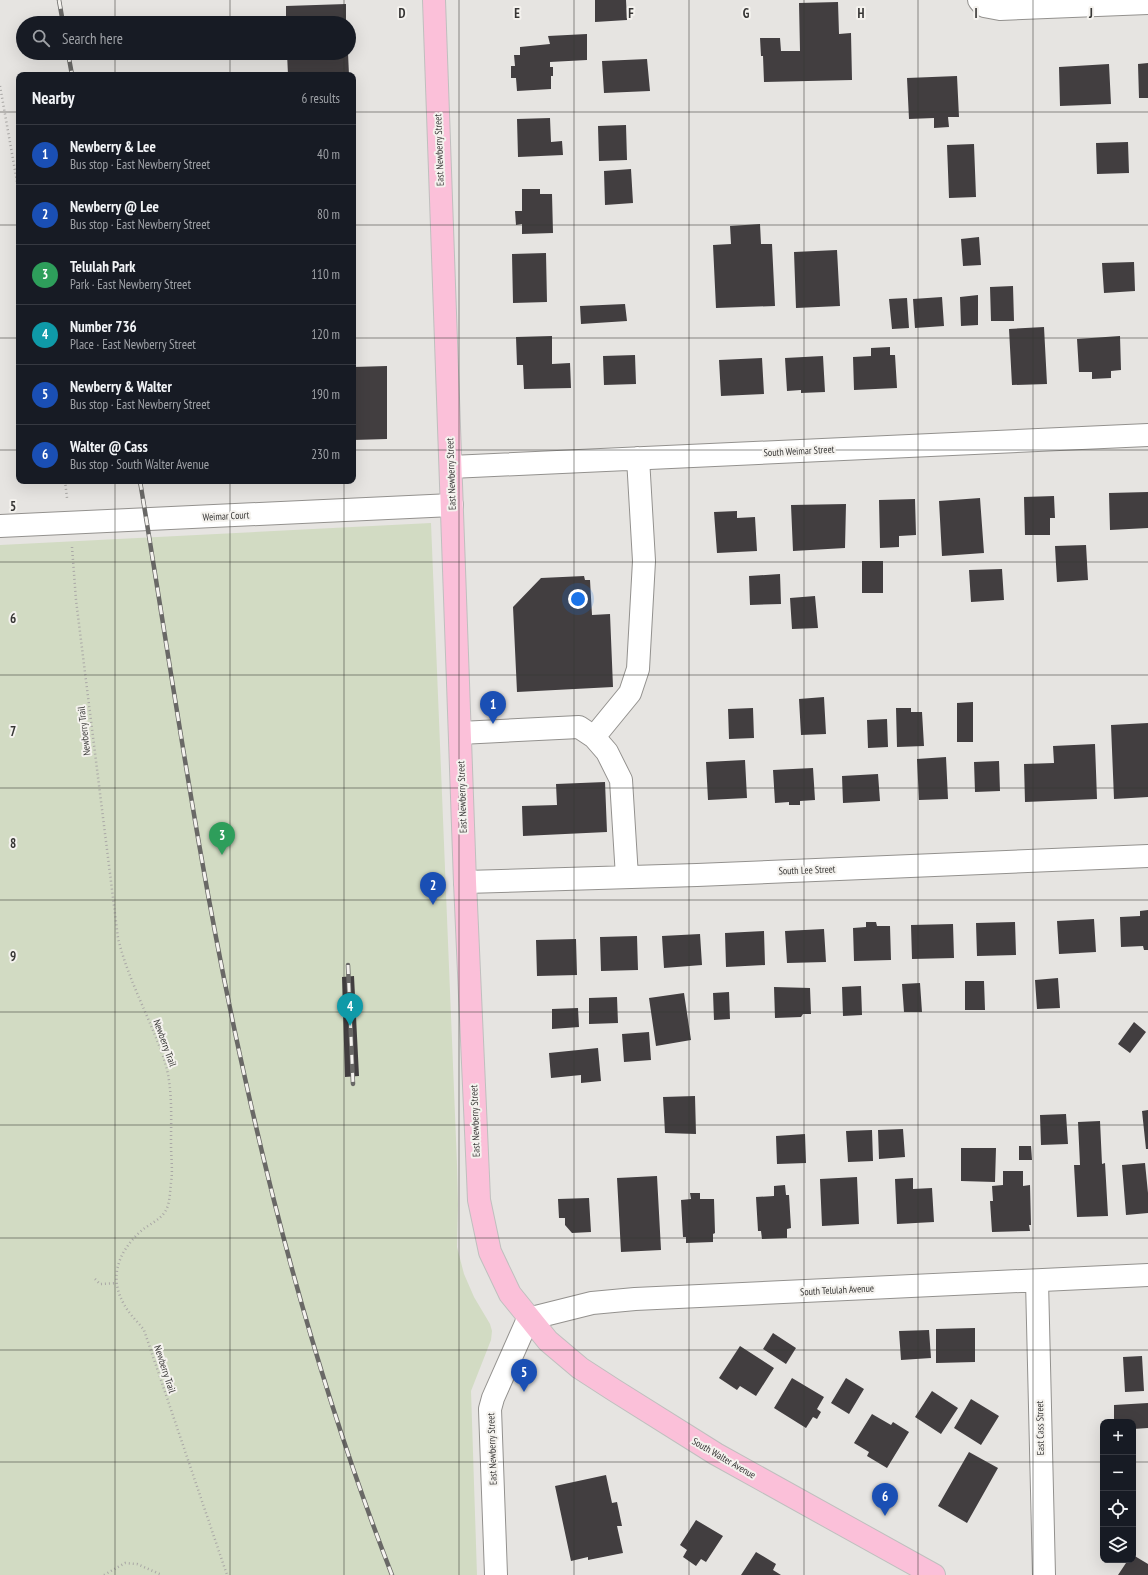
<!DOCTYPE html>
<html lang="en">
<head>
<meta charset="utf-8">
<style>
  body { margin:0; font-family:"PT Sans Narrow",sans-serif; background:#20242c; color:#f1f3f6 }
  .controls { position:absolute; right:12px; bottom:12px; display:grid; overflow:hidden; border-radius:8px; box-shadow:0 4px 16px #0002 }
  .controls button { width:36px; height:36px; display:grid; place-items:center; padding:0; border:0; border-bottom:1px solid #363941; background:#171b24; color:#f1f3f6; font:20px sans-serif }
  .you { position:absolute; left:578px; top:599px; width:14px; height:14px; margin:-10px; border:3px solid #fff; border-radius:50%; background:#1a73e8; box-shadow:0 0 0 6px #1a73e833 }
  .badge { display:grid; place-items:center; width:26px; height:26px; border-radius:50%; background:#db2777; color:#fff; font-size:13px; font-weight:700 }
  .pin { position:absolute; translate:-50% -33px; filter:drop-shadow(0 1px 2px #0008) }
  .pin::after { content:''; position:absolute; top:21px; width:14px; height:12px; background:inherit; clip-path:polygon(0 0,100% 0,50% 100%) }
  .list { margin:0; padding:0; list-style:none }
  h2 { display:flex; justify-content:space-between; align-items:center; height:52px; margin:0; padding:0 16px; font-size:17px }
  h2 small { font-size:13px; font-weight:400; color:#9ea1a6 }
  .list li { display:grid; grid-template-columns:26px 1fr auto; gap:12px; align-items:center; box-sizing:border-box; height:60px; padding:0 16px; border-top:1px solid #363941 }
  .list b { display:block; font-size:15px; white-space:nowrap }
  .list p { margin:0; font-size:13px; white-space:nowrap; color:#9ea1a6 }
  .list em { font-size:13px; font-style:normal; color:#9ea1a6 }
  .icon { flex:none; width:22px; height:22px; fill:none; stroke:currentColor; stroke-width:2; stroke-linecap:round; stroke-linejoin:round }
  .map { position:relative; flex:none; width:1148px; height:1575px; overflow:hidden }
  .search { position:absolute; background:#171b24; box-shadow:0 4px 16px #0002; left:16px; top:16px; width:340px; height:44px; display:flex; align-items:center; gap:10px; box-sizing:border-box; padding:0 14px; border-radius:22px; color:#9ea1a6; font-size:15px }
  .panel { position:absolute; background:#171b24; box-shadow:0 4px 16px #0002; left:16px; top:72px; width:340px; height:412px; border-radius:8px }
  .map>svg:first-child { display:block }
</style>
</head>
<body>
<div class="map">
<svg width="1148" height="1575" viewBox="0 0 1148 1575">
  <rect width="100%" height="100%" fill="#e6e4e1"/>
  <path fill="#d2dbc3" d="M431,523L457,1164L458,1205L457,1247L464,1274L474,1297L490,1324L492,1331L491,1340L471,1391L477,1575H0V545Z"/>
  <path fill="#423e40" d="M595,0H626L627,20L595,22Z
    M838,2L839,34L851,33L852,80L764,82L763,56H761L760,38H780L781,51H800L799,3Z
    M346,4V23H286V6Z
    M587,34V60L550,62V67H553V76H551V89L517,91L516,78H511V66H515L514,55H520V47L550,44L548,36Z
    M287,53H348L349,75H288Z
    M647,59L650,91L604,93L602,61Z
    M1148,63V98H1139L1138,64Z
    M1109,64L1111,104L1060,106L1059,67Z
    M957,76L959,117H948L949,127L934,128V118L909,119L907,78Z
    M550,118L551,142L562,141L563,155L518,157L517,119Z
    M626,125L627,160L599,161L598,126Z
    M1128,142L1129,173L1097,174L1096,143Z
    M974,144L976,197L949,198L947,145Z
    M631,169L633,203L605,205L604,171Z
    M522,189H540V194H552L553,233L522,234V224L516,225L515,211H522Z
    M760,224L761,244H772L775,306L716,308L713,245L731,244L730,226Z
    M979,237L981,265L963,266L961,239Z
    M837,250L840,306L796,308L794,252Z
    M546,253L547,302L513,303L512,254Z
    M1134,262L1135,291L1104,293L1102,263Z
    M1013,286L1014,321H991L990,287Z
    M978,295V325L961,326L960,297Z
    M942,297L944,326L915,328L913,299Z
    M907,298L909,328L892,329L889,299Z
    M625,304L627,321L581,324L580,306Z
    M1044,327L1047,384L1012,385L1009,329Z
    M552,336V364L570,363L571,388L524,389L523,365H517L516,337Z
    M1120,336L1121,370L1111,371V378L1092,379V372H1079L1077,339Z
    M890,347V355H895L897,388L854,390L853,357L871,356V348Z
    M635,355L636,384L604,385L603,356Z
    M823,356L825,392L801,393V390L787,391L785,358Z
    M762,358L764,394L721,396L719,360Z
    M387,366V439L353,440V367Z
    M1148,492V528L1110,530L1109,493Z
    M1054,496L1055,518H1050V535H1025L1024,497Z
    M980,498L984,553L942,556L939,501Z
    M915,499L916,535L899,536V547L880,548L879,500Z
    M846,504L845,548L793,551L791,505Z
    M737,511V518L755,517L757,551L717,553L714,512Z
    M1086,545L1088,580L1057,582L1055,546Z
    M862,561H883V593H862Z
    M1002,569L1004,600L971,602L969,570Z
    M780,574L781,604L750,605L749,576Z
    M584,576L585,580H590L592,615L610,614L613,687L517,692L513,607L541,578Z
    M815,596L818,628L792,629L790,598Z
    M824,697L826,734L801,735L799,699Z
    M973,702V742H957V703Z
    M753,708L754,738L729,739L728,709Z
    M896,708H911V712H922L924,746L897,747Z
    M887,719L888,747L868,748L867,720Z
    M1148,723V797L1114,799L1111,725Z
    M1095,744L1097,799L1025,802L1024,764L1054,763L1053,746Z
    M946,757L948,799L919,800L917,759Z
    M745,760L747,798L708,800L706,762Z
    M999,761L1000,791L975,792L974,762Z
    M813,768L815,800L800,801V805H789V802L775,803L773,770Z
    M878,774L880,801L843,803L842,776Z
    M605,782L607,832L523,836L522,806L557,805L556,784Z
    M1148,910V950H1144L1143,946L1121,947L1120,917L1140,916V911Z
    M1094,919L1096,952L1059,954L1057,921Z
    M866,922H876L877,926H890L891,960L854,961L853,928L866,927Z
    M1015,922L1016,955L977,956L976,923Z
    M953,924L954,958L912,959L911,925Z
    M824,929L826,962L787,963L785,931Z
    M764,931L765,965L726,967L725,933Z
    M700,934L702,965L664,968L662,936Z
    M637,936L638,970L601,971L600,937Z
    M576,939L577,975L537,976L536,940Z
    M354,976L359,1076L345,1077L342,977Z
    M1058,978L1060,1008L1037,1009L1035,980Z
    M965,981H984L985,1010H965Z
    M920,983L922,1012H904L902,984Z
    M861,986L862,1015L843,1016L842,987Z
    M774,987L810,988L811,1014H803L801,1017L775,1018Z
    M729,992L730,1019L714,1020L713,993Z
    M684,993L691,1040L656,1046L649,998Z
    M617,997L618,1023L589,1024V998Z
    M578,1008L579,1027L552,1029V1009Z
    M1134,1022L1146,1032L1130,1053L1118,1044Z
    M649,1032L651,1060L624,1062L622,1034Z
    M598,1048L601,1081L581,1083V1075L551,1078L549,1053Z
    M695,1096L696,1134L665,1133L663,1097Z
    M1148,1110V1149H1146L1142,1111Z
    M1066,1114L1068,1144L1041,1145L1040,1115Z
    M1100,1121L1102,1164L1105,1163L1108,1216L1077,1217L1074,1165H1080L1078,1122Z
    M903,1129L905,1157L879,1159L878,1130Z
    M872,1130L873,1161L848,1162L846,1131Z
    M805,1134L806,1163L777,1164L776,1136Z
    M1019,1146H1031L1032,1160H1019Z
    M961,1148H996L995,1182L961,1181Z
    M1145,1163L1148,1193V1213L1126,1215L1122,1165Z
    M1003,1171H1023V1186L1030,1185L1031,1225H1029L1030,1231L992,1232L990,1201H993L992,1186L1003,1185Z
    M657,1176L661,1250L621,1252L617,1178Z
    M857,1177L859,1224L822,1226L820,1179Z
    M913,1178V1189L932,1188L934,1222L897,1224L895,1179Z
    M785,1185L786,1195H789L791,1228L787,1229V1238L762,1239L761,1231H758L756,1197L774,1196V1186Z
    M690,1193H700V1199H714L715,1233L713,1234V1242L686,1243V1237H683L681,1200L691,1199Z
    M589,1198L591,1232L572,1233L565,1225V1218H559L558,1199Z
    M975,1328V1362L936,1363V1329Z
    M929,1330L931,1358L901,1360L899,1331Z
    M773,1333L796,1348L786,1364L763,1349Z
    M740,1346L774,1368L756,1396L740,1386L737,1390L719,1378Z
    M1142,1356L1144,1391L1125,1392L1123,1357Z
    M792,1378L824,1397L817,1409L821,1412L817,1419L813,1417L806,1428L774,1408Z
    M846,1378L864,1389L849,1414L831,1403Z
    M932,1391L958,1408L941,1434L915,1417Z
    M971,1399L999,1416L981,1445L954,1428Z
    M1148,1403V1428L1133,1429V1422H1114V1405Z
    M872,1414L891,1425L893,1422L909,1432L887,1468L867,1456L869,1452L854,1443Z
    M969,1452L998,1468L967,1523L938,1506Z
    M606,1475L612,1503L617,1502L622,1526H617L623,1553L588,1560V1557L571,1561L555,1486Z
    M696,1520L723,1536L706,1562L701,1559L696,1566L683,1557L687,1550L680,1545Z
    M756,1552L776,1564L773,1570L781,1575H741Z
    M1133,1555L1148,1564V1575H1118L1128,1560H1133Z"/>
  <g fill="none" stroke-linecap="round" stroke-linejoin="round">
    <g stroke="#93918e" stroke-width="24">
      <path id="minor" d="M979,0L984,6L1000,9L1148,3
        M451,467L1148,435
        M0,526L452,505
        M460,733L579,727L594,737L607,752L621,780L627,877
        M594,737L630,693L638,669L644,561L638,458
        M465,882L697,875L1148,856
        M1037,1281L1044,1575
        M496,1575L490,1409L493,1398L528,1319L592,1303L635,1299L1148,1275"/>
    </g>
    <g stroke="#bfbfbe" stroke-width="24">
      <path id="major" d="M434,0L465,882L478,1176L479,1200L490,1252L510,1294L548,1341L580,1368L614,1390L716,1454L934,1575"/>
    </g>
    <path stroke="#aaa8a6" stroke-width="2.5" stroke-dasharray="1 3" stroke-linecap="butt" d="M0,86L19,193
      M65,481L67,498
      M72,547L76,600L118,938C128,980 150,1018 164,1059C173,1086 171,1116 171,1144C171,1157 173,1170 171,1183C170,1191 170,1203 166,1210C161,1220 149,1224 141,1231C118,1252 108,1278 125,1306C130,1315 138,1322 144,1330L227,1575
      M95,1279L100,1284L117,1283
      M104,1575L125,1563L137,1564L162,1575"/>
    <use href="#minor" stroke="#fff" stroke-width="22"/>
    <use href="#major" stroke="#fbc0d9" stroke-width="22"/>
    <g stroke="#696866" stroke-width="4.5">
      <path id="rail" d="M59,0L63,23
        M68,53L72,75
        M140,481C172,674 199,869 241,1060C279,1235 327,1408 392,1575
        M348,965L353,1084"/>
    </g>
    <use href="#rail" stroke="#f4f2ee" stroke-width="3" stroke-dasharray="9" stroke-linecap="butt"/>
  </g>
  <path fill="none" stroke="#373635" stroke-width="1" stroke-opacity="0.55" d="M115,0V23M230,0V23M344,0V23M459,0V1575M574,0V1575M689,0V1575M804,0V1575M918,0V1575M1033,0V1575M115,53V75M230,53V75M344,53V75M0,112H19M353,112H1148M0,225H19M353,225H1148M0,338H19M353,338H1148M0,450H19M353,450H1148M115,481V1575M230,481V1575M344,481V1575M0,562H1148M0,675H1148M0,788H1148M0,900H1148M0,1012H1148M0,1125H1148M0,1238H1148M0,1350H1148M0,1462H1103M1133,1462H1148"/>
  <g text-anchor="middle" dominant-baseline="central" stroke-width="4" stroke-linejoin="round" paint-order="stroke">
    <g font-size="10" fill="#373635" stroke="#f4f2ee">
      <text transform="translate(439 150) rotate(-92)">East Newberry Street</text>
      <text transform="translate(799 451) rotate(-3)">South Weimar Street</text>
      <text transform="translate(451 474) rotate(-92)">East Newberry Street</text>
      <text transform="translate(226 516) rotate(-3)">Weimar Court</text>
      <text transform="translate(84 731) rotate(-97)">Newberry Trail</text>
      <text transform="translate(462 797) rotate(-92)">East Newberry Street</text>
      <text transform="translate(807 870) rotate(-2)">South Lee Street</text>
      <text transform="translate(165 1043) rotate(70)">Newberry Trail</text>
      <text transform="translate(475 1121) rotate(-92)">East Newberry Street</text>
      <text transform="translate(837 1290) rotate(-3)">South Telulah Avenue</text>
      <text transform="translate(165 1369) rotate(72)">Newberry Trail</text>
      <text transform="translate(1040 1428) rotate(-91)">East Cass Street</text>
      <text transform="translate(492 1449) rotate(-92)">East Newberry Street</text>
      <text transform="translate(724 1458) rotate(30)">South Walter Avenue</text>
    </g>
  </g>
  <g font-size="13" text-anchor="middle" font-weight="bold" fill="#373635" stroke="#f4f2ee" stroke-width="4" stroke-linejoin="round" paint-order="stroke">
    <text x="402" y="18">D</text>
    <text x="517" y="18">E</text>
    <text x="631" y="18">F</text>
    <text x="746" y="18">G</text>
    <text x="861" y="18">H</text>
    <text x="976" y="18">I</text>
    <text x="1091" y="18">J</text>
    <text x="13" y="511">5</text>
    <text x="13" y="623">6</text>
    <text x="13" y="736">7</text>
    <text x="13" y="848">8</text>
    <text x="13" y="961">9</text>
  </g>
</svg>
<div class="controls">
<button>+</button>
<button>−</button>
<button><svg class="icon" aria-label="locate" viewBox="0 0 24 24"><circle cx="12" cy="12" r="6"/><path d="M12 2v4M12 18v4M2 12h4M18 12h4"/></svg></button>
<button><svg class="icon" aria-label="layers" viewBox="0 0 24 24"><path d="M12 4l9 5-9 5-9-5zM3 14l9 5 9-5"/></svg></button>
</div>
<div class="you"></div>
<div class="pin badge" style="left:493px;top:724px;background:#1a4fb4">1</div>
<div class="pin badge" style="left:433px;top:905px;background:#1a4fb4">2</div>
<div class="pin badge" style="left:222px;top:855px;background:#2e9e5b">3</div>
<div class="pin badge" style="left:350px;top:1026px;background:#0f9aa8">4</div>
<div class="pin badge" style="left:524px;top:1392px;background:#1a4fb4">5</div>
<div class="pin badge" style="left:885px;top:1516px;background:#1a4fb4">6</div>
<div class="search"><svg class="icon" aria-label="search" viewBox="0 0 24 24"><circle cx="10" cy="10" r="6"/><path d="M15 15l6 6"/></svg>Search here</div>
<section class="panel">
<h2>Nearby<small>6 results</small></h2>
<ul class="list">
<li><span class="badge" style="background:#1a4fb4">1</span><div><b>Newberry &amp; Lee</b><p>Bus stop · East Newberry Street</p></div><em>40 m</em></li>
<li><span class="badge" style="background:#1a4fb4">2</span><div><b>Newberry @ Lee</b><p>Bus stop · East Newberry Street</p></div><em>80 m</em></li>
<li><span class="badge" style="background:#2e9e5b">3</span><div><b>Telulah Park</b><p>Park · East Newberry Street</p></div><em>110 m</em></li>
<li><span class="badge" style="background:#0f9aa8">4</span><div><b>Number 736</b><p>Place · East Newberry Street</p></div><em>120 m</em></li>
<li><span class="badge" style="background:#1a4fb4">5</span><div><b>Newberry &amp; Walter</b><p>Bus stop · East Newberry Street</p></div><em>190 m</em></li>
<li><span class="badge" style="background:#1a4fb4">6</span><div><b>Walter @ Cass</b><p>Bus stop · South Walter Avenue</p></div><em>230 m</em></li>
</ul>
</section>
</div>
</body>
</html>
